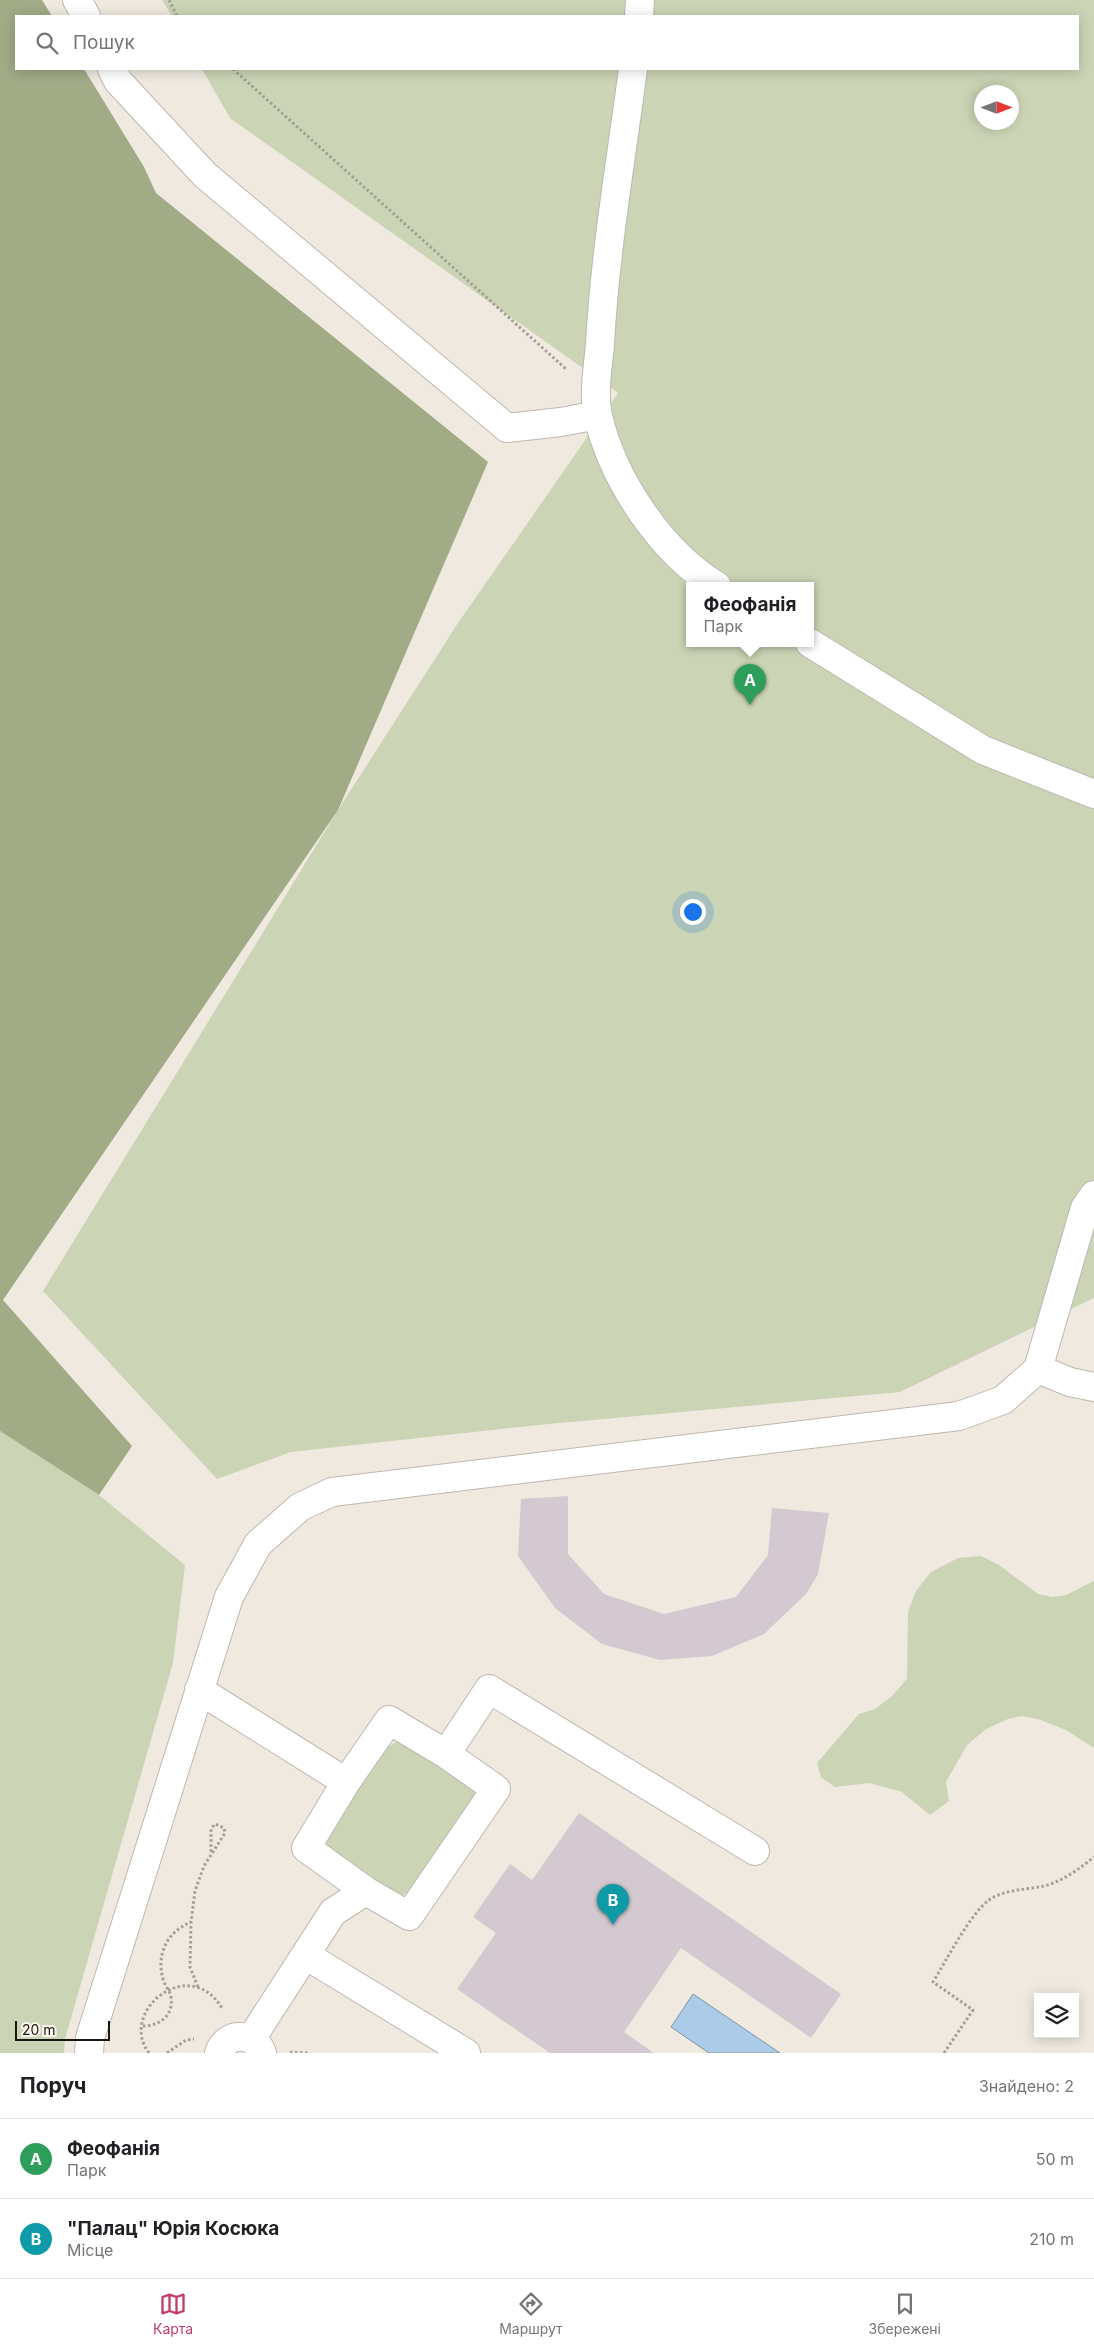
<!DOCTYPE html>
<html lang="uk">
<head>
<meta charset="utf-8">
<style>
  body { margin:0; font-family:Inter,sans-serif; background:#f2f2f2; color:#202124 }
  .controls { position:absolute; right:15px; bottom:15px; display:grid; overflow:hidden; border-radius:0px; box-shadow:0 2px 12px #0003 }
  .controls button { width:45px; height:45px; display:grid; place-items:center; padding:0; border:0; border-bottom:1px solid #e0e0e0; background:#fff; color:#202124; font:25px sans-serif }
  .compass { position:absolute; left:974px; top:85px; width:45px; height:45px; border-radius:50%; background:#fff; box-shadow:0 2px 12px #0003; rotate:90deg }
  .scale { position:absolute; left:15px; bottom:12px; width:95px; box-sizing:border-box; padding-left:5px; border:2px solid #191713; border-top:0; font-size:14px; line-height:18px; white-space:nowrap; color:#191713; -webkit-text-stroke:4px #fcf7ec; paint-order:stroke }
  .you { position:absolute; left:692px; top:911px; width:18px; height:18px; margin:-12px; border:4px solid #fff; border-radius:50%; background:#1a73e8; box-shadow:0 0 0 8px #1a73e833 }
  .badge { display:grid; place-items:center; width:32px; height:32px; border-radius:50%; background:#c5396c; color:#fff; font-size:16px; font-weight:700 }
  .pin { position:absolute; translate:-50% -41px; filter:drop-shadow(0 1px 2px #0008) }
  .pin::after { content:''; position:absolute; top:26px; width:18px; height:15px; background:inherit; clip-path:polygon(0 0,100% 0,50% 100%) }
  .popup { position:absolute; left:686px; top:582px; width:128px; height:65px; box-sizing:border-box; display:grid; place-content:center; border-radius:0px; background:#fff; filter:drop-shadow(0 1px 4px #0005); font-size:16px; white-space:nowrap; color:#757577 }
  .popup b { font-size:19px; color:#202124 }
  .popup::after { content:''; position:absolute; left:50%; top:100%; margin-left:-10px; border:10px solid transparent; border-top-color:#fff }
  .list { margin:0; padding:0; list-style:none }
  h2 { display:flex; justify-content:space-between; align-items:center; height:65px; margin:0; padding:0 20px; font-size:21px }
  h2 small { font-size:16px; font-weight:400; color:#757577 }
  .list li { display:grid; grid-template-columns:32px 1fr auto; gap:15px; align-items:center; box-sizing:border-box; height:80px; padding:0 20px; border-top:1px solid #e0e0e0 }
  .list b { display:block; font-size:19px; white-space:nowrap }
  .list p { margin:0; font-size:16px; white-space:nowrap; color:#757577 }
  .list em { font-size:16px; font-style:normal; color:#757577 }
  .icon { flex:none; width:28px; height:28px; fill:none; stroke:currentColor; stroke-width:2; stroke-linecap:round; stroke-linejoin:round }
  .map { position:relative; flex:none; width:1094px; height:2053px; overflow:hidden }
  .search { position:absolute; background:#fff; box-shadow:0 2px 12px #0003; left:15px; right:15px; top:15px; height:55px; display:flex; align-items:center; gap:12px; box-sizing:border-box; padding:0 18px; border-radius:0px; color:#757577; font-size:19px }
  .sheet { height:225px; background:#fff }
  nav { display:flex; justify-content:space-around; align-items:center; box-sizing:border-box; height:70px; border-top:1px solid #e0e0e0; background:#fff; font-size:14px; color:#757577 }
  nav a { display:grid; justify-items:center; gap:2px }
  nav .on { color:#c5396c }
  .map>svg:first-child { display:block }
</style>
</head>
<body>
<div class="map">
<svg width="1094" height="2053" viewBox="0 0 1094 2053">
  <rect width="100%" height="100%" fill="#efe9df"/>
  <path fill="#cbd4b5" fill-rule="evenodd" d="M162,0H1094V1298L900,1392L538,1425L291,1452L217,1479L43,1291L338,810L458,623L618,393L230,118L202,69H1078V16H172ZM982,92H1012V122H982ZM690,586H810V644H690Z
    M0,1431L99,1495L185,1565L173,1663L65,2039L64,2053H0Z
    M981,1556L999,1565L1038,1594L1052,1597L1066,1595L1094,1581V1748L1066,1730L1038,1719L1022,1716L1008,1719L986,1729L967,1745L946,1782L949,1801L930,1815L902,1792L870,1783L835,1787L821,1777L817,1763L859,1714L875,1709L892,1696L907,1679L908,1612L916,1591L931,1572L958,1558Z
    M400,1740L474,1786L477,1801L418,1890L399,1896L331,1855L324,1837L380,1751Z"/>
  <path fill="#a1ab86" d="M0,0H42L52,16H16V69H84L144,167L156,193L488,462L338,810L3,1300L132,1446L99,1495L0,1431Z"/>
  <path fill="#abcbe8" stroke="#7f95a8" d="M693,1994L780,2053H709L671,2027Z"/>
  <path fill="#d4c9d0" d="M568,1496V1554L604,1594L664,1614L736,1597L768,1555L772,1508L829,1513L818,1574L806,1594L764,1634L712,1656L660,1660L602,1644L555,1608L518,1556L521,1499Z
    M579,1813L841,1994L811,2038L681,1948L624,2032L654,2053H550L457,1989L496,1933L473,1917L510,1864L532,1880Z"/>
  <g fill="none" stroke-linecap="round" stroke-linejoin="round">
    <g stroke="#beb8af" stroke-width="30">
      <path id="minor" d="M77,0L86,16
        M639,16L640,0
        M112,69L118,81L205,175L507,428L561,422L598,415
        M633,69C621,160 605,252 600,344C598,367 593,393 598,416C613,480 661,552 717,586
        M810,643L983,750L1094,794
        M1038,1369L1070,1382L1094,1387
        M199,1690L346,1782
        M389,1720L446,1754L496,1789L409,1916L366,1891L306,1848L346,1782Z
        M446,1754L489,1689L755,1851
        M307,1956L466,2053
        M251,2039L333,1912L366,1891
        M89,2053L90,2038L229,1597L258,1544L300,1507L332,1492L959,1416L1003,1400L1038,1369L1085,1208L1094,1195
        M219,2053C226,2031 255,2032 262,2053"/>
    </g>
    <path stroke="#a49f97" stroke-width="3" stroke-dasharray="2.5 2.5" stroke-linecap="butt" d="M169,0L177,16
      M233,69L566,369
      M198,1987L190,1967L191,1922L195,1891L204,1866L225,1833L224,1828L215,1824L211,1829V1853
      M143,2026C159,2026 174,2016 171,1997C170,1991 165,1986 163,1979C156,1954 167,1932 191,1922
      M290,2052L310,2053
      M149,2053C117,2011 191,1952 223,2010
      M167,2053L186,2040L194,2039
      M944,2053L973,2010L933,1982C946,1961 970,1914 989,1900C1005,1889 1026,1890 1044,1886C1063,1881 1079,1869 1094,1857"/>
    <use href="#minor" stroke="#fff" stroke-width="28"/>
  </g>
</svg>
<div class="controls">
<button><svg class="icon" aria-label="layers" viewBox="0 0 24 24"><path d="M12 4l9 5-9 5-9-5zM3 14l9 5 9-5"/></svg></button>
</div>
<svg class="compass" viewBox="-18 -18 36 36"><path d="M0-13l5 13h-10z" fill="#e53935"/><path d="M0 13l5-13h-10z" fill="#757577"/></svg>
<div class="scale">20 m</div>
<div class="you"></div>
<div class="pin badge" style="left:750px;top:705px;background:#2e9e5b">A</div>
<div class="popup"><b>Феофанія</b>Парк</div>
<div class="pin badge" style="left:613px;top:1925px;background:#0f9aa8">B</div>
<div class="search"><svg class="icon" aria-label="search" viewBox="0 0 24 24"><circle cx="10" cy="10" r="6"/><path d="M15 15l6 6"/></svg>Пошук</div>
</div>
<section class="sheet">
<h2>Поруч<small>Знайдено: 2</small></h2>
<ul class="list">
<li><span class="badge" style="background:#2e9e5b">A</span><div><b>Феофанія</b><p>Парк</p></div><em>50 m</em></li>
<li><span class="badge" style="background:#0f9aa8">B</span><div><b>&quot;Палац&quot; Юрія Косюка</b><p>Місце</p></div><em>210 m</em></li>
</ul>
</section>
<nav>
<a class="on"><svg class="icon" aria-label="map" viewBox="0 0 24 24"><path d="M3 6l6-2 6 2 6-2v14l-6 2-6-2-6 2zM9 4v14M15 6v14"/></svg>Карта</a>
<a><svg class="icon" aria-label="directions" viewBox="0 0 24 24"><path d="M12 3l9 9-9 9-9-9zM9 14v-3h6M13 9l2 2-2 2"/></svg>Маршрут</a>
<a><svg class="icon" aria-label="saved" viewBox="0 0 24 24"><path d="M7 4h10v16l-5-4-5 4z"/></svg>Збережені</a>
</nav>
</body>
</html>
